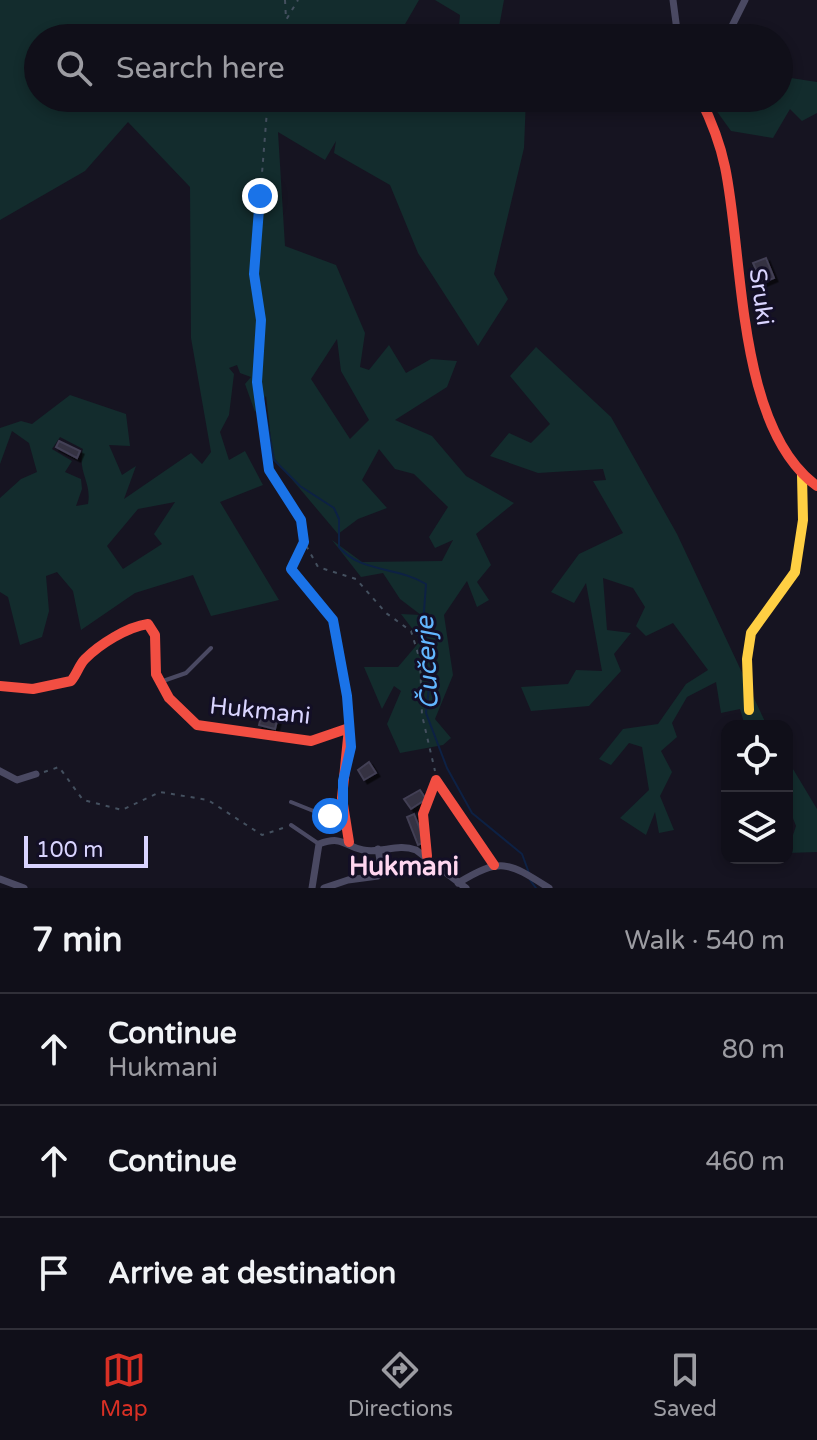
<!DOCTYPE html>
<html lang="en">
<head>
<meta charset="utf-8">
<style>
  body { margin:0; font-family:"Varela Round",sans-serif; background:#1e1d26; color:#f1f3f6 }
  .controls { position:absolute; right:24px; bottom:24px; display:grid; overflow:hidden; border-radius:16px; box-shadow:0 4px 12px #0003 }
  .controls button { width:72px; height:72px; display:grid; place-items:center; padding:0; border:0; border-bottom:2px solid #302f38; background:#100f19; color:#f1f3f6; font:40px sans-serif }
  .scale { position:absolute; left:24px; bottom:20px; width:124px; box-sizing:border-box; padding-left:8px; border:4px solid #d9d4ff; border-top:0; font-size:22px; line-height:28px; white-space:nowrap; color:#d9d4ff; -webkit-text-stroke:6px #130f26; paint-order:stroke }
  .stop { position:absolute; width:24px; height:24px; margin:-18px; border:6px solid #1a73e8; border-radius:50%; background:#fff }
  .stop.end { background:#1a73e8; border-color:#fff; box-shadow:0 2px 8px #0008 }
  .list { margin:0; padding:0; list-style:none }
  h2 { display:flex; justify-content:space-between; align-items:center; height:104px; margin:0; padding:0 32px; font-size:34px }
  h2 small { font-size:26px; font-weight:400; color:#9c9ca2 }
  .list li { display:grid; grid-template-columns:52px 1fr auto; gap:24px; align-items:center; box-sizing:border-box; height:112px; padding:0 32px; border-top:2px solid #302f38 }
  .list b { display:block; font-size:30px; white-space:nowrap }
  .list p { margin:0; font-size:26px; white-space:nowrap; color:#9c9ca2 }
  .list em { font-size:26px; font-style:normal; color:#9c9ca2 }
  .icon { flex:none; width:44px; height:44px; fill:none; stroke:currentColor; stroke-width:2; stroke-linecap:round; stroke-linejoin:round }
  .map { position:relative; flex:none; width:817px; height:888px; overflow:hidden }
  .search { position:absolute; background:#100f19; box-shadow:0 4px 12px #0003; left:24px; right:24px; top:24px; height:88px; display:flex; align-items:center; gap:20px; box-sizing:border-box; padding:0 28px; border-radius:44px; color:#9c9ca2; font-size:30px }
  .sheet { height:440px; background:#100f19 }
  nav { display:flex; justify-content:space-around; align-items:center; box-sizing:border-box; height:112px; border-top:2px solid #302f38; background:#100f19; font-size:22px; color:#9c9ca2 }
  nav a { display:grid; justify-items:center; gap:4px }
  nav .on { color:#d93025 }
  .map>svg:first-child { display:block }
</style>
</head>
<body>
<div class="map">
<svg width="817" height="888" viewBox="0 0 817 888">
  <defs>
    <filter id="shadow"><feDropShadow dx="3.5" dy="3.5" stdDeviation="0" flood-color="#0009"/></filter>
  </defs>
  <rect width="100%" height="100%" fill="#161421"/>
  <path fill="#132c2d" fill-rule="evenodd" d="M0,0H419L397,38H38V98H361L355,108L358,110L383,98H526L524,148L494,274L508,299L478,346L418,253L390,185L334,153L336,141L325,160L278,132L285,246L336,265L365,333L360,367L369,370L389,345L406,373L431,359L457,361L447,387L395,420L432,436L466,476L514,503L476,534L491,565L477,582L489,600L477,607L467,581L444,615L453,675L435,719L451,738L443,745L400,753L387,724L401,691L394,686L382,709L364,667H398L421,640L401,614L421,615L400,599L383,573L361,577L332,540L362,562L442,561L453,540L435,548L429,537L448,507L414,474L395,469L379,449L362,480L387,508L358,519L338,534L273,457L266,396L255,412L245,384L251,377L240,373L237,365L229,368L234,374L229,415L220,432L229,460L245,451L263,485L220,502L279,600L211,616L193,575L135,593L81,630L73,591L57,572L46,576L49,611L42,637L20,645L8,597L0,592V498L21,479L37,472L29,443L12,431L0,464V428L21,421L32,424L70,395L126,414L130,446L109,445L122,475L136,466L124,499L191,453L202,464L211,452L191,338L190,187L128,122L85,171L0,220ZM337,339L341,371L369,420L350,439L311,379ZM60,437L83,449C77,472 92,482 88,504L76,506L82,489L81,479L65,472L72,461L52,449ZM175,502L154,534L162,544L123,569L107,546L138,509Z
    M435,0H504L497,38H458L460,15Z
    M779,49L790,54L791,78L817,82V113L802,121L790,109L773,138L731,131L708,99L757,103L755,98H779Z
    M536,347L611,417L677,534L767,726H745L740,709L721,713L716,682L687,697L672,723L677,737L661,751L672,772L660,796L674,830L659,833L655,812L646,835L620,818L649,790L642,747L629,743L611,765L599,759L623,729L658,724L686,684L708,670L673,623L646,636L636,626L645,607L633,588L603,578L607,630L631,633L614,654L621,671L589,706L531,711L521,687L568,684L576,670L602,671L586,583L574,603L551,592L579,554L623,533L593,481L606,480L603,469L538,473L490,456L509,433L531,443L550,424L510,376Z
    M787,759L817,809V852L787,853L796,826L787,803Z"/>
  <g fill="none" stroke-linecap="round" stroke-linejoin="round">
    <path stroke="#0d2144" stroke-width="2" d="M254,350L274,460L300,486L334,508L339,519V547C361,573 396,566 426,584L423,625L432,663L426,713L447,768L472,813L522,854L529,873
      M530,880L536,888"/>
  </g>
  <path fill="#343243" stroke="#433f54" stroke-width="2" filter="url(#shadow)" d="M766,258L774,278L762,283L753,263Z
    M59,441L80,451L77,458L56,447Z
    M263,709L279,713L275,729L259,725Z
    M369,762L376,773L364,780L358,770Z
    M420,790L426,799L411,809L404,799Z
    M414,814L425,842L418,845L407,817Z"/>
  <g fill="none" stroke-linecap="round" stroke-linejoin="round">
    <path stroke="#44505f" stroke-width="2" stroke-dasharray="4 6" stroke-linecap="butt" d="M285,0L286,19
      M282,38L286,20L298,0
      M268,98L254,274L261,320L257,382L269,470L301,520L304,542L318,567L356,579L386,613L411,631L420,660L422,715L435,771
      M303,544L291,569L333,620L348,719
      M44,772L59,767L83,800L122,810L160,792L208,800L262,835L286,827"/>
    <path stroke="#4a4962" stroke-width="4" d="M163,681L186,673L211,648
      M291,802L321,814L342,815
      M291,825L319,844"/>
    <path stroke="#4a4962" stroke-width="7" d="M673,0L678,38
      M726,38L745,0
      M0,771L17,780L36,774
      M0,879L24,888
      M458,883C501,857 508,862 549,888
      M312,888L319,844C343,835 343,846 363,850C381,854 397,843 416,850L466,888
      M324,888L348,880L378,876L381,866L378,849"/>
    <path stroke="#ffcf43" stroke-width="10" d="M749,710L747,659L751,633L795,572L803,520L802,475"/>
    <path stroke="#f24e42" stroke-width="10" d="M700,98C711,120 720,143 725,167C744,257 736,427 817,486
      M0,686L33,689L71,681C77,674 79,665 85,659C100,644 127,627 148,624L155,635L156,674L169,698L197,725L311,741L349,728L342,798L349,842
      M427,856L423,814L436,780L494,865"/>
  </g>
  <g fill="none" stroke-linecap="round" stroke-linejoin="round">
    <path stroke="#1a73e8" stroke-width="10" d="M260,196L254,274L261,320L257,382L269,470L301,520L304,542L291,569L333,620L347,696L351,747L343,781V815L330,816"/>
  </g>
  <g text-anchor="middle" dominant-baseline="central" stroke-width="6" stroke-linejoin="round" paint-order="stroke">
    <g font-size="24" fill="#d9d4ff" stroke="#130f26">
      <text transform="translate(761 297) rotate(82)">Sruki</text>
      <text transform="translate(260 711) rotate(6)">Hukmani</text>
    </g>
    <g font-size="26" font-style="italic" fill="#62b6ff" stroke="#130f26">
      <text transform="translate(427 663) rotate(-93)">Čučerje</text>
    </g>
    <g font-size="26" font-weight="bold" fill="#ffd6f0" stroke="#130f26">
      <text x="404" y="866">Hukmani</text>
    </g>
  </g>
</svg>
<div class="controls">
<button><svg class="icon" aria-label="locate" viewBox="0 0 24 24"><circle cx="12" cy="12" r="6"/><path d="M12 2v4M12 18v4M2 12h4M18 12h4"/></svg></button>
<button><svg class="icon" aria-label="layers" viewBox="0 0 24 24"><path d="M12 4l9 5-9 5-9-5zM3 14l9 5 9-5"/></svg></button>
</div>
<div class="scale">100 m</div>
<div class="stop" style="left:330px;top:816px"></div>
<div class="stop end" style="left:260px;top:196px"></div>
<div class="search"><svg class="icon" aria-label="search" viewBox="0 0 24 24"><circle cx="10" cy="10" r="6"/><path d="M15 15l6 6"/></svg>Search here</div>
</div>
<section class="sheet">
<h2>7 min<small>Walk · 540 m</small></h2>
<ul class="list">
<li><svg class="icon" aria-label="ahead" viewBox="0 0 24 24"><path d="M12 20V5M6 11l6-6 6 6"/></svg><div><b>Continue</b><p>Hukmani</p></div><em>80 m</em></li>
<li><svg class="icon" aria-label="ahead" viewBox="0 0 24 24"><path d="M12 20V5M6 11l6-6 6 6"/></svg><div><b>Continue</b></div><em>460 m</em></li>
<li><svg class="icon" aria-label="arrive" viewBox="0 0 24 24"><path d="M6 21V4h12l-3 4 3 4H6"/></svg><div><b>Arrive at destination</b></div></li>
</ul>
</section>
<nav>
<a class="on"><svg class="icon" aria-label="map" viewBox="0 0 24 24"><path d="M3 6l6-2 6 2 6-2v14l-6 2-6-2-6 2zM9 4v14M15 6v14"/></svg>Map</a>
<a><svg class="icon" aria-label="directions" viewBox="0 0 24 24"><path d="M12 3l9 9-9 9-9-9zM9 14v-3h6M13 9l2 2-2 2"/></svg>Directions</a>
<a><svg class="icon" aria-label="saved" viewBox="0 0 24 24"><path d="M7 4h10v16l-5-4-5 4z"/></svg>Saved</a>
</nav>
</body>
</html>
